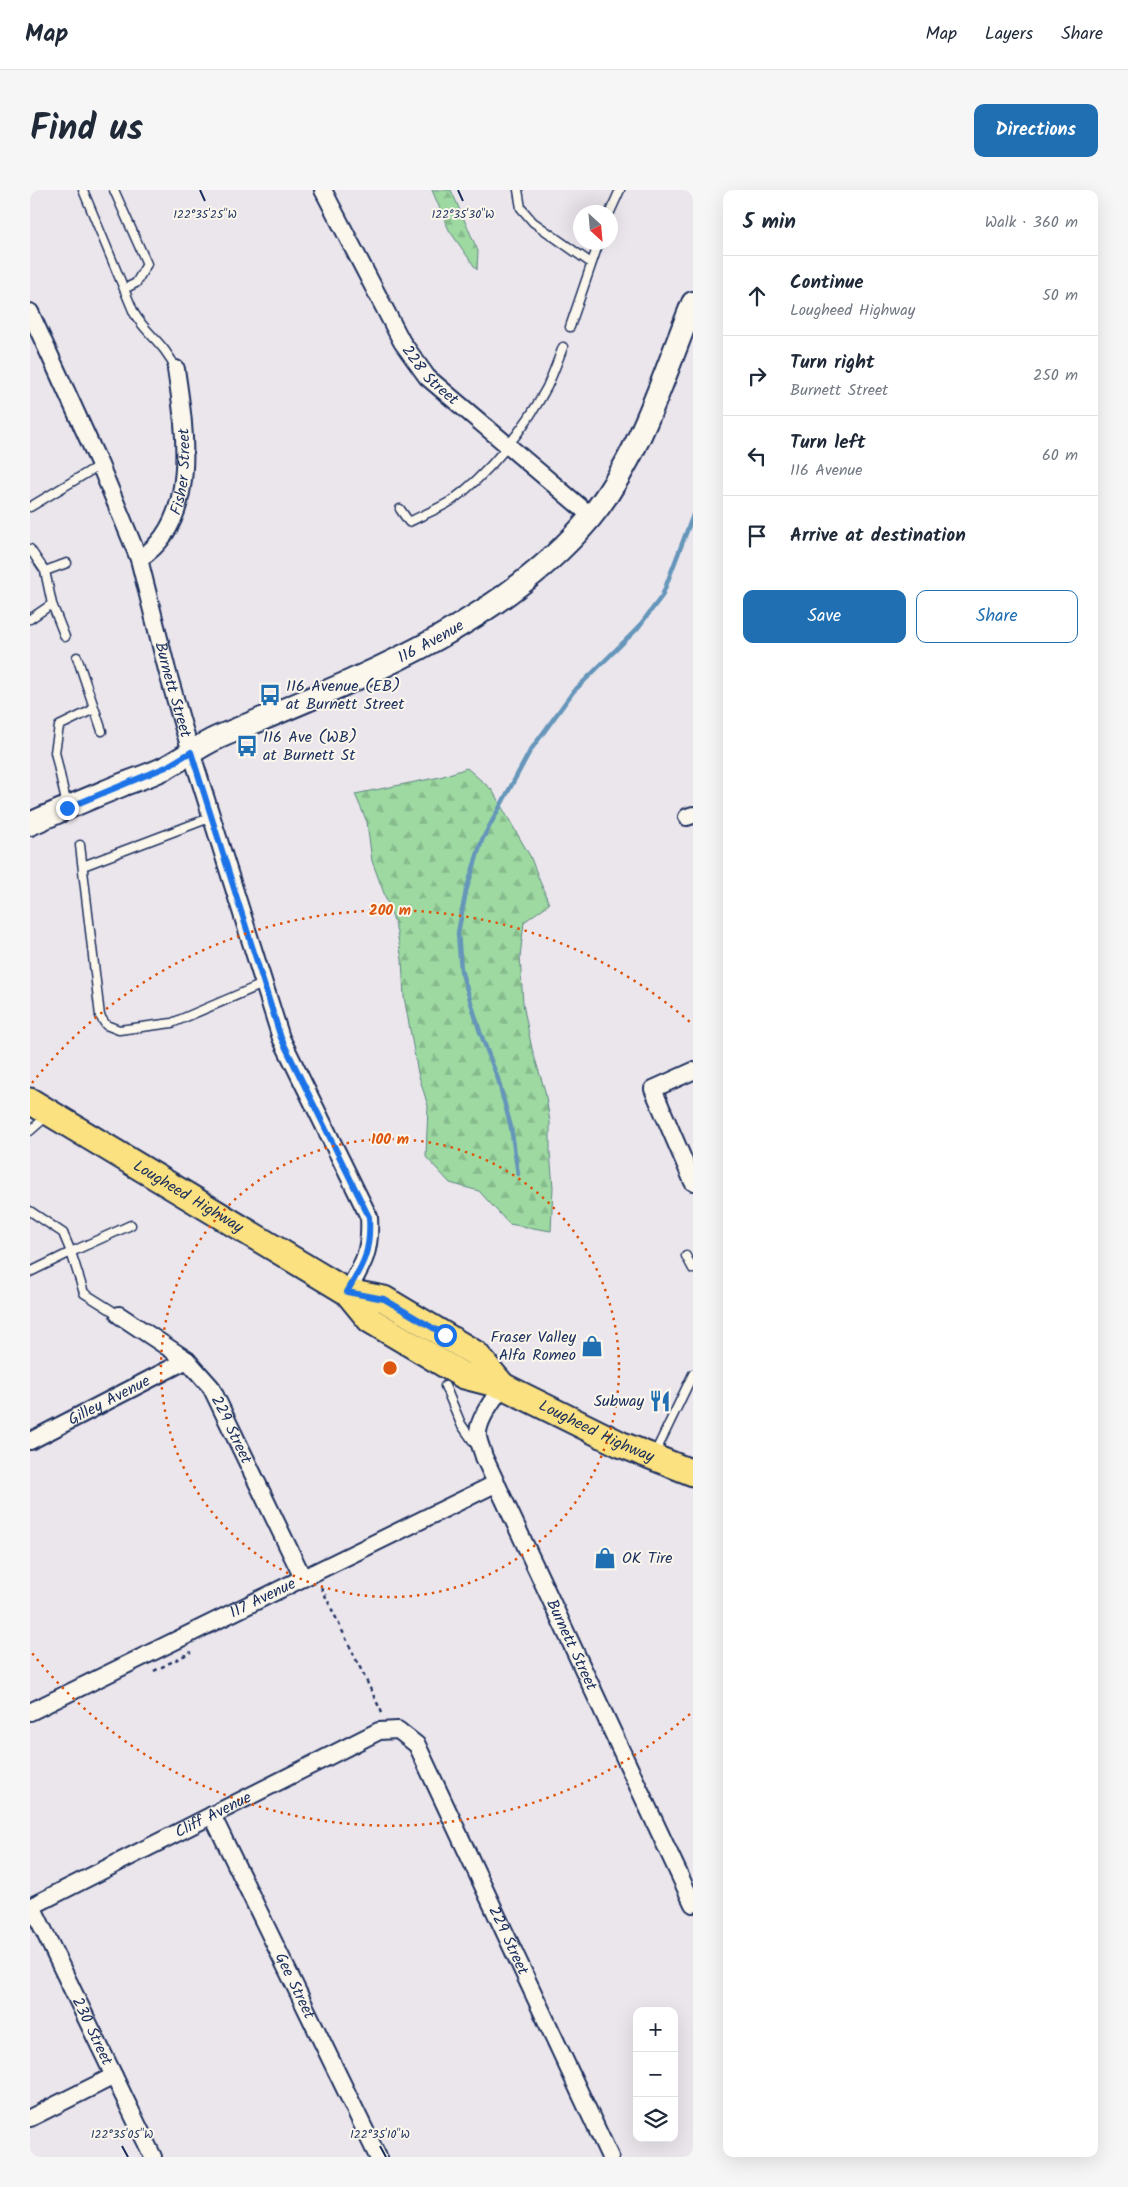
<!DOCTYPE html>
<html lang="en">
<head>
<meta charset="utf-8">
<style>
  body { margin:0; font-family:Kalam,sans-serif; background:#f6f6f7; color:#1f2937 }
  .controls { position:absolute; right:15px; bottom:15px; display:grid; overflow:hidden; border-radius:10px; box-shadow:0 5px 20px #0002 }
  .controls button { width:45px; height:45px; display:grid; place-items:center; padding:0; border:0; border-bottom:1px solid #e0e1e3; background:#fff; color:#1f2937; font:25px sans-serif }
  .compass { position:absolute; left:543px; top:15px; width:45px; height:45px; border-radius:50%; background:#fff; box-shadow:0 5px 20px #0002; rotate:154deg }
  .stop { position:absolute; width:15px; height:15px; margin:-11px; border:4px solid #1a73e8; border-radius:50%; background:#fff }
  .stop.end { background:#1a73e8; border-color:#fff; box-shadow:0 1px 5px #0008 }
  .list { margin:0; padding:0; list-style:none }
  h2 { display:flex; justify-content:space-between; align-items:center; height:65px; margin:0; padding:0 20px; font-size:21px }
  h2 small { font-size:16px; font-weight:400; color:#747a83 }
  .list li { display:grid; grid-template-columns:32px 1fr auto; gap:15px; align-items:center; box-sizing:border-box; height:80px; padding:0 20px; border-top:1px solid #e0e1e3 }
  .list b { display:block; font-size:19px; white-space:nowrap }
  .list p { margin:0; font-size:16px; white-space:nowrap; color:#747a83 }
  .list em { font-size:16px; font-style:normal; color:#747a83 }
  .actions { display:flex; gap:10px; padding:15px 20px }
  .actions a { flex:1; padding:11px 0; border:1px solid #1f6fb2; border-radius:10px; text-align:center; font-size:18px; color:#1f6fb2 }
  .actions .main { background:#1f6fb2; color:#fff }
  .icon { flex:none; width:28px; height:28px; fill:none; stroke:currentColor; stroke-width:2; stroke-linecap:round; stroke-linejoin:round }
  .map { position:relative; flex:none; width:663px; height:1967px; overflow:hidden; border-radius:10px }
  header { display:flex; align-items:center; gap:30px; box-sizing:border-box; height:70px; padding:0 25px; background:#fff; border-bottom:1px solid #e0e1e3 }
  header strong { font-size:24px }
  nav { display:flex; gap:28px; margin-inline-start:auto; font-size:18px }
  .intro { display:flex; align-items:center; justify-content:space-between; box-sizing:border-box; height:120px; padding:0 30px }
  h1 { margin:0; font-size:35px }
  .button { padding:12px 22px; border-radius:10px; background:#1f6fb2; color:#fff; font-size:18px; font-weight:700 }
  main { display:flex; gap:30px; padding:0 30px }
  aside { flex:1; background:#fff; border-radius:10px; box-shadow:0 5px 20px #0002 }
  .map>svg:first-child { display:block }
</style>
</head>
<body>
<header>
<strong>Map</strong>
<nav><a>Map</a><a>Layers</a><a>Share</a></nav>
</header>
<div class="intro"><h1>Find us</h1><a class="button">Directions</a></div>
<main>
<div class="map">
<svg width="663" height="1967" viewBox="0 0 663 1967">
  <defs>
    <pattern id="forest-firs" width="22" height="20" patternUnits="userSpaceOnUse" patternTransform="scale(1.25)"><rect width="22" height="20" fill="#9dd9a1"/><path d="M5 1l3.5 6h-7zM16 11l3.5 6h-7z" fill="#87bb8d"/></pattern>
  </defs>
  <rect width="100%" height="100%" fill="#ebe5ec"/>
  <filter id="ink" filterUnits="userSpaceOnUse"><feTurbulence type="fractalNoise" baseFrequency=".02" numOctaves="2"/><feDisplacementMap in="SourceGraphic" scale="10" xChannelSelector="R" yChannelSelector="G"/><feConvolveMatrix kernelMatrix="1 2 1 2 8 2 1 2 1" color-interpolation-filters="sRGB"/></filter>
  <g filter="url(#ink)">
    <path fill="url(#forest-firs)" stroke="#5c8480" d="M402,0H421L448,61L447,80L419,40Z
      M437,578L462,600L500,666L519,714L494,732L490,767L493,814L502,859L515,901L520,932V962L523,997L521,1041L479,1034L449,1001L420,993L396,967L398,916L388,883L374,807L372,769L365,733L342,671L337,632L325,604L410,587Z"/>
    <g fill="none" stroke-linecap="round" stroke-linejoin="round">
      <path stroke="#6596ba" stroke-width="4.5" d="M488,984L481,937L468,889L450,842L431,780L428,743L436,701L452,650L500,561L543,502L607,439L632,406L663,325"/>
      <g stroke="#1b2f5e" stroke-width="11">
        <path id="lane" d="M53,0L104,123C117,145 134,153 146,179
          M84,0L117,74L106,93L94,99
          M488,0L491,18L503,32L561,73
          M580,22L590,0
          M540,137L569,52
          M0,317L70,275
          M370,319L379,332C393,325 408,319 421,311C458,285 496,237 517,197C523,184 528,170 533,157
          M0,359L15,381L22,414L35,447
          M15,381L37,373
          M0,429L22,414
          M47,467L72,541
          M37,616L25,562L29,536L64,519
          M50,655L70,826L76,835L89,840L142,833L233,794
          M53,676L182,627
          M0,941L17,926
          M0,1021L33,1043L41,1062L101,1035
          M656,1066L663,1079
          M0,1082L41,1062L54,1103L89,1125
          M415,1196L431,1234L445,1254
          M625,1263L663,1184"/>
      </g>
      <g stroke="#1b2f5e" stroke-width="20">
        <g id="street">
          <path id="s1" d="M293,0L372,152L397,187L561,326"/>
          <path id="s2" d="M0,122L70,275L109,369L137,480L153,536L251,848L339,1027C341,1061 334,1073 317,1102"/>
          <path id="s3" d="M109,369C170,331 155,239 146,179"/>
          <path d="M657,627L663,625"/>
          <path d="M663,881L623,899L663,992"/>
          <path id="s4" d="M89,1125L157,1170L181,1197L273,1388"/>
          <path id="s5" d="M473,1196C464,1208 446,1231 448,1247C449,1253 452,1260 454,1267L663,1714"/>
          <path id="s6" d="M0,1251L157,1170"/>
          <path id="s7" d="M0,1522L465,1294"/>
          <path id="s8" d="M182,1625L348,1967"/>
          <path id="s9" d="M2,1716L123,1967"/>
          <path id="s10" d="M0,1717L349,1541L368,1540L387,1555L580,1967"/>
          <path d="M0,1928L84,1886"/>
        </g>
      </g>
      <g stroke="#1b2f5e" stroke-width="26">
        <g id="secondary">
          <path id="s11" d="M0,634C31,620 63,607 94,594C108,589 122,584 135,578C154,568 170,555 189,547C319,492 467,439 560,328C610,267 634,184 663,113"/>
        </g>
      </g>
      <g stroke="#1b2f5e" stroke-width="29">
        <g id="primary">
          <path id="s12" d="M0,911L317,1102L340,1130L434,1186L473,1196L590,1254L663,1283"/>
          <path d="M317,1102L354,1109L446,1164L473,1196"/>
        </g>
      </g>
      <path stroke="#1b2f5e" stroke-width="2.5" stroke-dasharray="4 4" stroke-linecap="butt" d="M291,1397L353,1525
        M124,1481L161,1462"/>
      <use href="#lane" stroke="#fbf7ec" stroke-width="8"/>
      <use href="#street" stroke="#fbf7ec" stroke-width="16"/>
      <use href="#secondary" stroke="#fbf7ec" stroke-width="22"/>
      <use href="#primary" stroke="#fbe180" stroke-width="25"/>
    </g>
  </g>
  <g fill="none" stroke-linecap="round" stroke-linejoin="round" filter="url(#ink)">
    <path stroke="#1a73e8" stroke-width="6" d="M37,618L136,577L161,562L251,848L339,1027C341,1061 334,1073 317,1102L354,1109L415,1145"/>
  </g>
  <path fill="none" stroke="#1b2f5e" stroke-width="2" d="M170,0L175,11M428,0L433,11M92,1956L98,1967M350,1956L356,1967"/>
  <g fill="none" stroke="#de5710" stroke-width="2.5" stroke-dasharray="2.5 5">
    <circle cx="360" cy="1178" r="229"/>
    <path d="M660 1524A458 458 0 0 1 2 1463M2 893A458 458 0 0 1 660 832"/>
  </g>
  <defs>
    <g id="bus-bare" transform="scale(1.725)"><path d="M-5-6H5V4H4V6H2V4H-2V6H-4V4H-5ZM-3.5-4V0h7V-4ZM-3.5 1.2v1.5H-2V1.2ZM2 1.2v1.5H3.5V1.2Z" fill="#1f6fb2" stroke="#fbf7ec" stroke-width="2.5" paint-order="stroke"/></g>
    <g id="shop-bare" transform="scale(1.725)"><path d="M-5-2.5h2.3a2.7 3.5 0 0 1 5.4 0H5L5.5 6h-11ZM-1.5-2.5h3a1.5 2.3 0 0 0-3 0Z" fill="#1f6fb2" stroke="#fbf7ec" stroke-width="2.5" paint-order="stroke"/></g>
    <g id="restaurant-bare" transform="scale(1.725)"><path d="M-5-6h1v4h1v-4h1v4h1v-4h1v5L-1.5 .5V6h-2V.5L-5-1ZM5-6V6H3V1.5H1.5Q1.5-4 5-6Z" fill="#1f6fb2" stroke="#fbf7ec" stroke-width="2.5" paint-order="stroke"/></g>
  </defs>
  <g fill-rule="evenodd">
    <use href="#bus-bare" x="240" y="505"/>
    <use href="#bus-bare" x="217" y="556"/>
    <use href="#shop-bare" x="562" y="1156"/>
    <use href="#restaurant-bare" x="630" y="1211"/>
    <use href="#shop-bare" x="575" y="1368"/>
  </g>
  <g text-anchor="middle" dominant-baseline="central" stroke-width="4" stroke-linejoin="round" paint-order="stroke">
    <g font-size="16" fill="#1b2f5e" stroke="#fbf7ec">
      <text stroke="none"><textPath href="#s1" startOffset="215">228 Street</textPath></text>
      <text stroke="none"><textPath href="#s3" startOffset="102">Fisher Street</textPath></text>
      <text stroke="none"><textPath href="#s11" startOffset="441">116 Avenue</textPath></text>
      <text stroke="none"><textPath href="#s2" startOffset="405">Burnett Street</textPath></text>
      <text stroke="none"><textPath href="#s12" startOffset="185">Lougheed Highway</textPath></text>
      <text stroke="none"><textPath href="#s6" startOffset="89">Gilley Avenue</textPath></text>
      <text stroke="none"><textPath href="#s4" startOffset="165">229 Street</textPath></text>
      <text stroke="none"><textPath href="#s12" startOffset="660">Lougheed Highway</textPath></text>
      <text stroke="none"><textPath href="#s7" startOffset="259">117 Avenue</textPath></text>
      <text stroke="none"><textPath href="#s5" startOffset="286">Burnett Street</textPath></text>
      <text stroke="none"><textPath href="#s10" startOffset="205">Cliff Avenue</textPath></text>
      <text stroke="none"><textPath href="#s10" startOffset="650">229 Street</textPath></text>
      <text stroke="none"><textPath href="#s8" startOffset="190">Gee Street</textPath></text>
      <text stroke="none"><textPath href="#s9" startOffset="139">230 Street</textPath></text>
    </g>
    <g font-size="16" fill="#1b2f5e" stroke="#fbf7ec" text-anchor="start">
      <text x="256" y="496">116 Avenue (EB)<tspan x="256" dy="18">at Burnett Street</tspan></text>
      <text x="233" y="547">116 Ave (WB)<tspan x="233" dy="18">at Burnett St</tspan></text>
      <text x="546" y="1147" text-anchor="end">Fraser Valley<tspan x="546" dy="18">Alfa Romeo</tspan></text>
      <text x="614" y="1211" text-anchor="end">Subway</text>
      <text x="592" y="1368">OK Tire</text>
    </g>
  </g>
  <g font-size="12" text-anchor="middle" fill="#1b2f5e" stroke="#fbf7ec" stroke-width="4" stroke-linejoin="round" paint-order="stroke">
    <text x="175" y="28">122°35'25"W</text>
    <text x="433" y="28">122°35'30"W</text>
    <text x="92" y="1948">122°35'05"W</text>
    <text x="350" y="1948">122°35'10"W</text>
  </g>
  <circle cx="360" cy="1178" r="8" fill="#de5710" stroke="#fbf7ec" stroke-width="2.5"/>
  <g font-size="15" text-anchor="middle" font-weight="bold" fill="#de5710" stroke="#fbf7ec" stroke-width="4" stroke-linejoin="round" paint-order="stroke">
    <text x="360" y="725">200 m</text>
    <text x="360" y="954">100 m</text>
  </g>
</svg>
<div class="controls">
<button>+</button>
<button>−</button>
<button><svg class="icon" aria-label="layers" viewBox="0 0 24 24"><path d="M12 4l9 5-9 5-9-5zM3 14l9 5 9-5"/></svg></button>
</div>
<svg class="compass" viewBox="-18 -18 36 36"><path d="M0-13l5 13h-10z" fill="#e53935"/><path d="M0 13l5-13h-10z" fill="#747a83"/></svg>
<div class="stop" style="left:415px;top:1145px"></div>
<div class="stop end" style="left:37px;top:618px"></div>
</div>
<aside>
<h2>5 min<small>Walk · 360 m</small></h2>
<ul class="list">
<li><svg class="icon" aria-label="ahead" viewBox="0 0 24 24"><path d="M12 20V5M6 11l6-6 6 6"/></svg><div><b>Continue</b><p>Lougheed Highway</p></div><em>50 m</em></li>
<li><svg class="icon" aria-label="right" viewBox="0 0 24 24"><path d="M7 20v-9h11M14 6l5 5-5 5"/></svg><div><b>Turn right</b><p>Burnett Street</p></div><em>250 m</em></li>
<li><svg class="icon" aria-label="left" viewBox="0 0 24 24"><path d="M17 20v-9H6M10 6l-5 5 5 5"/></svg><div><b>Turn left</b><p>116 Avenue</p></div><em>60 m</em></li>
<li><svg class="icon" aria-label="arrive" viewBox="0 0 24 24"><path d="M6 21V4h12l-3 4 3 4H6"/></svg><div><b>Arrive at destination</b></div></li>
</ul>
<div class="actions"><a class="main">Save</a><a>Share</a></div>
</aside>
</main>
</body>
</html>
